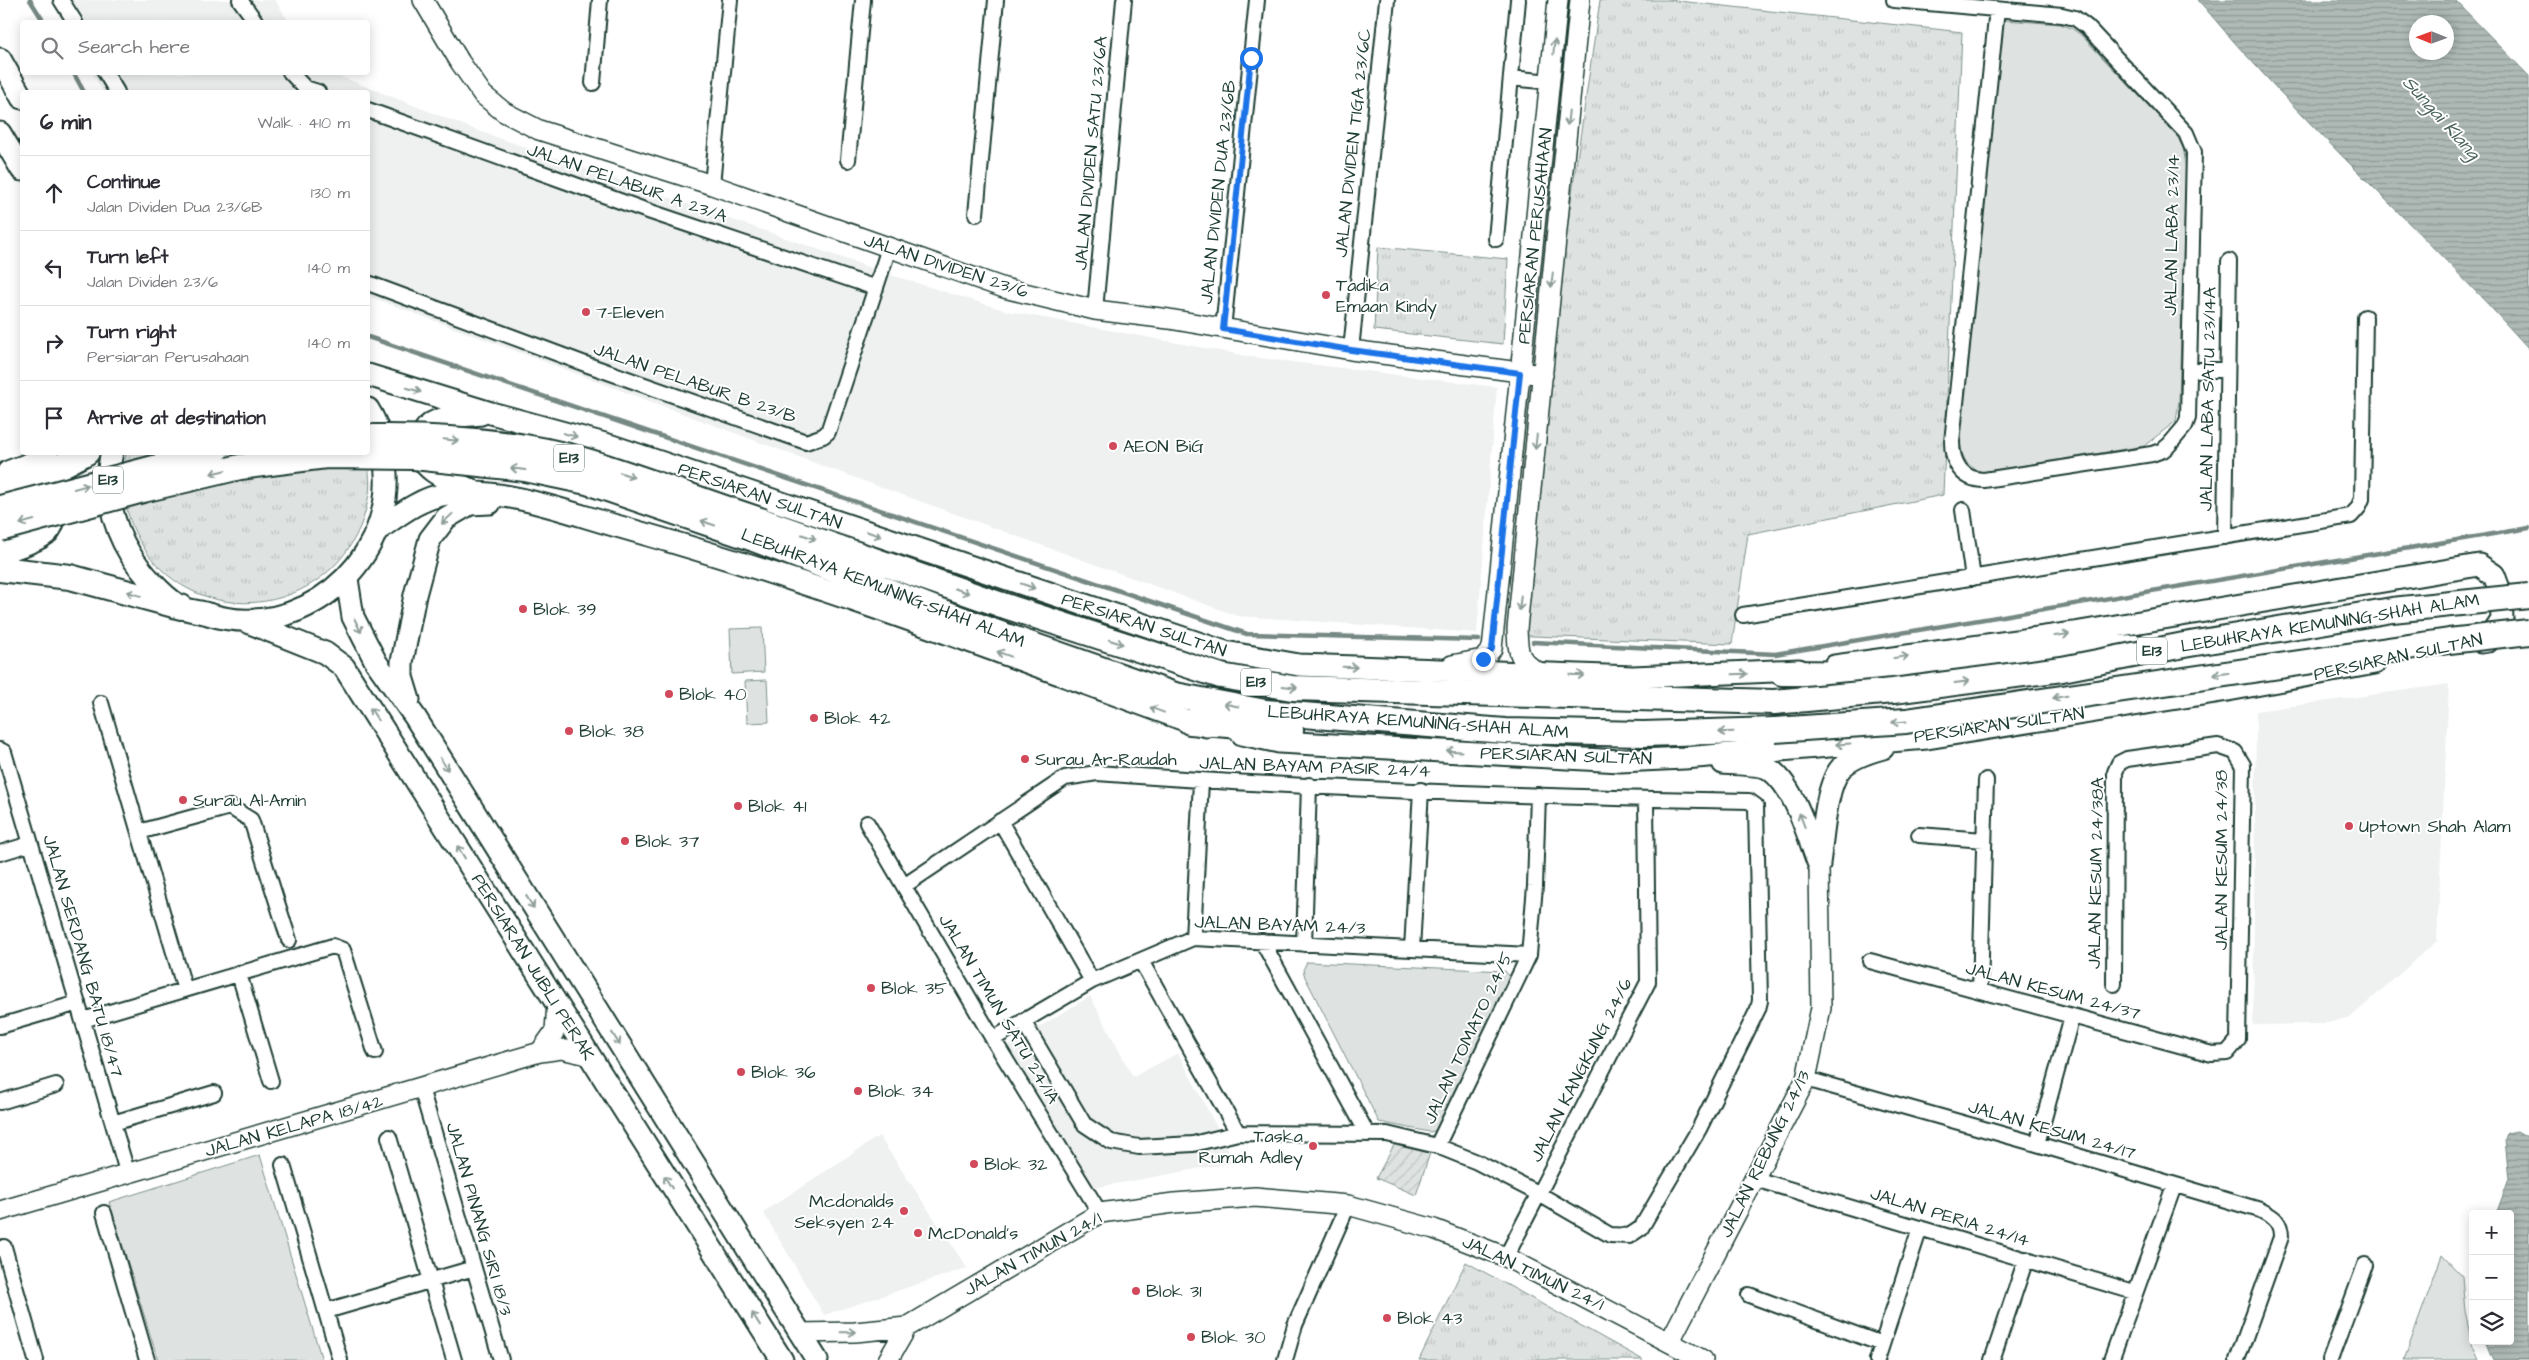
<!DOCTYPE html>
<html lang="en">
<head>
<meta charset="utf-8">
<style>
  body { margin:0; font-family:"Architects Daughter",sans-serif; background:#f2f2f3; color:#2b2b33 }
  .controls { position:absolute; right:15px; bottom:15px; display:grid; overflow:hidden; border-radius:5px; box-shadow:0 2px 12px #0003 }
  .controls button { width:45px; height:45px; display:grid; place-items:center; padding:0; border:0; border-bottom:1px solid #e1e1e2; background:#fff; color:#2b2b33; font:25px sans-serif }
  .compass { position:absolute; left:2409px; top:15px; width:45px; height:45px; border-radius:50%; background:#fff; box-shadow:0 2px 12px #0003; rotate:271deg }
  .stop { position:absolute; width:15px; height:15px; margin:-11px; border:4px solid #1a73e8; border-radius:50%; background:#fff }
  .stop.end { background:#1a73e8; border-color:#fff; box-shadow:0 1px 5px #0008 }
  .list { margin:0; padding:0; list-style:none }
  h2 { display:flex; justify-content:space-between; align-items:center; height:65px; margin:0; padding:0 20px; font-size:21px }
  h2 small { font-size:16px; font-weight:400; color:#7c7c81 }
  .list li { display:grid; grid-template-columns:32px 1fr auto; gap:15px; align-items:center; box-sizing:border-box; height:75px; padding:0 20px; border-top:1px solid #e1e1e2 }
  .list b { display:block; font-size:19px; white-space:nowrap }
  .list p { margin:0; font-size:16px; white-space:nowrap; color:#7c7c81 }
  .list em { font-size:16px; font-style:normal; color:#7c7c81 }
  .icon { flex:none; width:28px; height:28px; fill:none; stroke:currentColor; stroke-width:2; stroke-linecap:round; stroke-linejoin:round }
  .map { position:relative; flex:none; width:2529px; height:1360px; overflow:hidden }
  .search { position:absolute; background:#fff; box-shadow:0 2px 12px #0003; left:20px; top:20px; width:350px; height:55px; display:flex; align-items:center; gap:12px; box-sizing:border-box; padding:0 18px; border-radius:5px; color:#7c7c81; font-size:19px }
  .panel { position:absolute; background:#fff; box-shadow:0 2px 12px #0003; left:20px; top:90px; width:350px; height:365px; border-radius:5px }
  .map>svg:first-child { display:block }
</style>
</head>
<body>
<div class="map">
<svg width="2529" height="1360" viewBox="0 0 2529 1360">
  <defs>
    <pattern id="grass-tufts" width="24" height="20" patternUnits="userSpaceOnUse" patternTransform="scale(1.25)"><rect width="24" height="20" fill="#dee3e2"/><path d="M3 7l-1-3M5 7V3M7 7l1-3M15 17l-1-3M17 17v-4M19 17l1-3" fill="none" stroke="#bec4c2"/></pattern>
    <pattern id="garden-furrows" width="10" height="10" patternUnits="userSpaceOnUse" patternTransform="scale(1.25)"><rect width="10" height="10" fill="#dee3e2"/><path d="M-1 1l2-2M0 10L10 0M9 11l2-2" fill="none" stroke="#bec4c2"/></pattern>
    <pattern id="water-rules" width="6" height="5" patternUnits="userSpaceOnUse" patternTransform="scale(1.25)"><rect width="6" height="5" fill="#afbab7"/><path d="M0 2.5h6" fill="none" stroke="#8e9896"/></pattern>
  </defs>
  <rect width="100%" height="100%" fill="#fff"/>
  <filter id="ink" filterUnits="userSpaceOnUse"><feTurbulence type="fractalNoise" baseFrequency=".02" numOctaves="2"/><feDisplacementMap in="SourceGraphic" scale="10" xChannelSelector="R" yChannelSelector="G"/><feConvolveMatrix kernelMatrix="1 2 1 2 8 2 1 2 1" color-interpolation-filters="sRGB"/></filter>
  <g filter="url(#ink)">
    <path fill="#eef1f0" d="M50,0H275L289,22H63Z
      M92,73H332L476,130L897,277L1007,311L1252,357L1497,387L1477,633L1238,616L828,468L368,296V92H103Z
      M2449,684L2437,941L2351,1017L2323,1024L2253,1025L2256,711Z
      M1090,996L1133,1077L1178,1053L1235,1162L1093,1188L1006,1047Z
      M879,1136L967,1268L824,1315L763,1212Z"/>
    <path fill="url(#grass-tufts)" stroke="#7e908b" d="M1600,0H1669L1962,32L1943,495L1748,534L1732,644L1508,635Z
      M1378,247L1508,259L1503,344L1374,330Z
      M126,453H367C368,466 371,481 369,494C351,618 186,644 134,530C123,505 120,479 126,453Z
      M1466,1262L1643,1360H1419Z"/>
    <path fill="#dee3e2" stroke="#7e908b" d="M2003,20L2060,24L2071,28L2081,35L2177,136L2183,148L2186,163L2179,401L2176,421L2144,446L1983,472C1966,467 1962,458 1960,441Z
      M762,628L764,672L732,674L730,629Z
      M767,680L769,722L747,723L745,681Z
      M1307,962L1505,971L1511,978L1438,1130L1430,1132L1379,1122L1305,977L1303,970Z
      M260,1155L322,1360H158L109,1202Z
      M2442,1255L2462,1276L2465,1311L2473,1347L2479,1360H2404Z"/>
    <path fill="url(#garden-furrows)" stroke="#7e908b" d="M1394,1145L1430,1153L1416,1195L1376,1178Z"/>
    <path fill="url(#water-rules)" stroke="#758883" fill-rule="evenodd" d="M2198,0H2455L2529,76V349C2422,229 2301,124 2198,0ZM2416,22H2446V52H2416Z
      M2517,1131L2529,1138V1360H2494L2486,1341H2510V1214H2496L2509,1179L2505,1140L2507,1133Z"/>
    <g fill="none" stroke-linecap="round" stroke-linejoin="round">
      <path stroke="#758883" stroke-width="4.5" d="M30,0L44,22
        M73,72L84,92
        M368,337L1247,634L1479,640
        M1533,642L1775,654L2529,528"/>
      <g stroke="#1f3d34" stroke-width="18">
        <path id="street" d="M61,0L75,22
          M240,0L256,22
          M1894,0L2062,15L2075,18L2087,27L2186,133L2194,152L2188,418L2185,426L2169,445L2163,450L2152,454L1984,480C1962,480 1952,463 1952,442L1997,9
          M105,72L117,92
          M290,72L305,88L318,92
          M1511,78L1551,82
          M593,83L600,0
          M368,110L642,209L876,288
          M848,160L863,0
          M712,185L730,0
          M976,214L996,0
          M1496,239L1518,0
          M368,283L588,365L806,442L823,436L828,432L889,248
          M1095,310L1124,0
          M1223,329L1257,0
          M1351,350L1387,0
          M2189,370H2227
          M1963,510L1973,578
          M2225,537L2229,261
          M1743,615L2351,516L2358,508L2362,499L2365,317
          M101,703L185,990
          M0,750L4,752L128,1175
          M1000,821L1092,981
          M867,823L993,1039L1100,1213
          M139,832L230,807L251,820L289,940
          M1919,835L1984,840
          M0,853L30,844
          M904,886L1065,778L1097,773C1313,789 1531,797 1749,801L1756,806L1760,1001L1758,1009L1699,1129L1641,1228L1629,1236L1610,1235L1539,1194L1477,1162L1437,1146L1387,1134L1238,1133L1193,1144L1139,1147L1111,1142L1084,1124L1023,1021
          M1193,938L1201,781
          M1262,941L1367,1133
          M1304,944L1309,785
          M1412,949L1421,790
          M1141,961L1238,1133
          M1870,961L2212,1054L2227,1053L2238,1040L2243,765L2235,752L2218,746L2127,759L2119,763L2115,772L2114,984
          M239,974L271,1081
          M1980,991L1986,780
          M83,1020L333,946L343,950L375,1052
          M0,1026L78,1003
          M993,1039L1092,981L1193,938L1529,955
          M1806,1079L2037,1144L2260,1210C2274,1217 2281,1221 2281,1237L2237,1360
          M421,1088L501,1360
          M0,1102L56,1085
          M113,1123L214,1093
          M389,1137L454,1360
          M2037,1144L2072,1016
          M1437,1146L1529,955L1535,886L1538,795
          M283,1165L340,1360
          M1755,1179L2134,1292
          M104,1213L147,1360
          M4,1247L36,1360
          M1506,1257L1648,982L1646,799
          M1749,1295L1882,1344
          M326,1311L474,1268
          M1285,1360L1295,1325L1348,1205
          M1877,1360L1920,1228
          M1992,1360L2026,1259
          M2111,1360L2174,1186
          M2330,1360L2365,1265"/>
      </g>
      <g stroke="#1f3d34" stroke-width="22">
        <path id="secondary" d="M423,0L460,62L483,95L504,112L539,130L712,185L1004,288L1095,310L1169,319L1351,350L1543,375
          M1452,665L1483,659L1492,649L1558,0
          M1540,674C1518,659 1518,655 1517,629L1580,0
          M540,1052L555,1031L557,1003
          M0,1211L540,1052L561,1049L588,1055
          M799,1333L855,1332L907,1327L1100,1213L1174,1203L1255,1197L1348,1205L1434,1229L1506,1257L1703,1360
          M1670,1341L1806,1079L1821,1008L1819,865
          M888,1360L907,1327"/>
      </g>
      <g stroke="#1f3d34" stroke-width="25">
        <path id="primary" d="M0,59L22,98
          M0,133L22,170
          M368,375L491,413L612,446L1225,652L1299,665L1633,677L1799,670
          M112,452C103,486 112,525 130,554C142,573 161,594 179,606C186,611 200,611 208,614C298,643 391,566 386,474C385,452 380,428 368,409
          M472,490C452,482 414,470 420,442C421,435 425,428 432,423C446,415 466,416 481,414
          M379,529C399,515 422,497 447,494C506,487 568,513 624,528C816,582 1002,653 1190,722L1207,726
          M347,579L353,617L376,662L415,717L817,1360
          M245,621L325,653L344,667L782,1360
          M1835,666L2074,633L2479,565L2494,575L2501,594L2502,620L2488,641L2481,642
          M409,700L402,677V662L415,595L430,539L446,518L470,504L490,503
          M1242,734L1279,742L1620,761L1684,758L1927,738L2228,690L2375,663
          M1723,763C1733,764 1762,764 1769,769C1795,786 1808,837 1819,865
          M1819,863C1823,839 1825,786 1841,768C1852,757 1868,752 1883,748"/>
      </g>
      <g stroke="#1f3d34" stroke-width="28">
        <path id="highway" d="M9,473L33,464L45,452
          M14,483L43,475L87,452
          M0,489C21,489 55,483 54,514C53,521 49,531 43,534C31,542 14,546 0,552
          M763,521L999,604L1221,676L1292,688L1774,702
          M754,539L992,631L1175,695L1265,712L1505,731L1643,734L1775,730
          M0,569L70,577L181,607
          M1782,673L1894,674L2091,649L2136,647
          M1190,722L1291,730"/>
      </g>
      <use href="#street" stroke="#fff" stroke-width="14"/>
      <use href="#secondary" stroke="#fff" stroke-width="19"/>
      <use href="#primary" stroke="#fff" stroke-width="21"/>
      <use href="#highway" stroke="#fff" stroke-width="24"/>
      <g stroke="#1f3d34" stroke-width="28" stroke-linecap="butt">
        <path id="highway-bridge" d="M368,437C439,436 521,441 590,462C648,480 705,502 763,521
          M0,508L215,452
          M0,529L143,490L240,467L326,456L414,457L525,469L587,482L754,539
          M1774,702L1893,691L2062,669L2184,645L2392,610L2529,596
          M1775,730L1906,721L2449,641L2529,632"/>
      </g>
      <use href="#highway-bridge" stroke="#fff" stroke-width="24"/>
    </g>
    <defs><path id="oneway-shaft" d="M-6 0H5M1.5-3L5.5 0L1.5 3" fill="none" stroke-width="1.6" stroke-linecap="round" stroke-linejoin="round" transform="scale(1.25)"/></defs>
    <g stroke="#8f9e9a">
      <use href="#oneway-shaft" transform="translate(1554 47) rotate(-85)"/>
      <use href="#oneway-shaft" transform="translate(1568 118) rotate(96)"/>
      <use href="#oneway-shaft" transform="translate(1552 280) rotate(96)"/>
      <use href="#oneway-shaft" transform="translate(414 390) rotate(17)"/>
      <use href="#oneway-shaft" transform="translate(570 435) rotate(15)"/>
      <use href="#oneway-shaft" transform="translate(451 440) rotate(6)"/>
      <use href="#oneway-shaft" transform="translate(1536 442) rotate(96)"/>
      <use href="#oneway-shaft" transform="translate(518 469) rotate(-173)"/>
      <use href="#oneway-shaft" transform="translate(218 472) rotate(167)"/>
      <use href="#oneway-shaft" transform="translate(627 475) rotate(19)"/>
      <use href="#oneway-shaft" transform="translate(81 487) rotate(-15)"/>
      <use href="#oneway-shaft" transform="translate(447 519) rotate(137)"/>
      <use href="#oneway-shaft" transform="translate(27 522) rotate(165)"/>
      <use href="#oneway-shaft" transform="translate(708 523) rotate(-161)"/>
      <use href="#oneway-shaft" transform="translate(874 534) rotate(19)"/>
      <use href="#oneway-shaft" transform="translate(809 537) rotate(19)"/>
      <use href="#oneway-shaft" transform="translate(1028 586) rotate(19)"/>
      <use href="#oneway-shaft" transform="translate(962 591) rotate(19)"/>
      <use href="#oneway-shaft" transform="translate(134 594) rotate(-164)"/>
      <use href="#oneway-shaft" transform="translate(1520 603) rotate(96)"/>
      <use href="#oneway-shaft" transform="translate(358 626) rotate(64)"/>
      <use href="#oneway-shaft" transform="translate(2062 635) rotate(-8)"/>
      <use href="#oneway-shaft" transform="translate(1116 642) rotate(18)"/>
      <use href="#oneway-shaft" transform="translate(1004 654) rotate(-160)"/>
      <use href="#oneway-shaft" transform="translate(1901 657) rotate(-8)"/>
      <use href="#oneway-shaft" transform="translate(1350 667) rotate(2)"/>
      <use href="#oneway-shaft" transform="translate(1740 674) rotate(-2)"/>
      <use href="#oneway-shaft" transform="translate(2221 674) rotate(172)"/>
      <use href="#oneway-shaft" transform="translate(1577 675) rotate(2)"/>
      <use href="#oneway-shaft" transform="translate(1962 682) rotate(-7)"/>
      <use href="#oneway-shaft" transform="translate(1290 687) rotate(7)"/>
      <use href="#oneway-shaft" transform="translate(2060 697) rotate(171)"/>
      <use href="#oneway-shaft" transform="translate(1231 705) rotate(-169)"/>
      <use href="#oneway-shaft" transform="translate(1157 710) rotate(-160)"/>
      <use href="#oneway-shaft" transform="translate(374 714) rotate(-122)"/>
      <use href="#oneway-shaft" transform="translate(1899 722) rotate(176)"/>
      <use href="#oneway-shaft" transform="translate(1726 732) rotate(178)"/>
      <use href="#oneway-shaft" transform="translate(1843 744) rotate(176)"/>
      <use href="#oneway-shaft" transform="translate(1454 751) rotate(-177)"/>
      <use href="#oneway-shaft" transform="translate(444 764) rotate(58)"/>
      <use href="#oneway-shaft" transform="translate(1802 820) rotate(-111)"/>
      <use href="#oneway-shaft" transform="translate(461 852) rotate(-122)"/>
      <use href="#oneway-shaft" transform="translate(530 902) rotate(58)"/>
      <use href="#oneway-shaft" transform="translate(616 1039) rotate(58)"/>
      <use href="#oneway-shaft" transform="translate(668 1182) rotate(-122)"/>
      <use href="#oneway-shaft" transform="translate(756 1319) rotate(-122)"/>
      <use href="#oneway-shaft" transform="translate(848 1332) rotate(-1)"/>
    </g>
  </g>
  <g fill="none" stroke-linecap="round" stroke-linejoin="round" filter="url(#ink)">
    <path stroke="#1a73e8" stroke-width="6" d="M1251,58L1223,329L1351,350L1520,373L1492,649L1483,659"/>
  </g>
  <g fill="#d1495b" stroke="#fff" stroke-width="2">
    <circle cx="1326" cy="295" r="5"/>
    <circle cx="586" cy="312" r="5"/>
    <circle cx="1113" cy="446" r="5"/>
    <circle cx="523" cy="609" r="5"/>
    <circle cx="669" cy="694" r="5"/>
    <circle cx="814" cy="718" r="5"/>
    <circle cx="569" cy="731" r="5"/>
    <circle cx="1025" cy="759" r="5"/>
    <circle cx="183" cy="800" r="5"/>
    <circle cx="738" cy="806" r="5"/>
    <circle cx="2349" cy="826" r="5"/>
    <circle cx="625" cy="841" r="5"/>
    <circle cx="871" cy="988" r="5"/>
    <circle cx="741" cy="1072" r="5"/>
    <circle cx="858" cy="1091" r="5"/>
    <circle cx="1313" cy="1146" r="5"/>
    <circle cx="974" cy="1164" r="5"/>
    <circle cx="904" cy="1211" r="5"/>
    <circle cx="918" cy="1233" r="5"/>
    <circle cx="1136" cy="1291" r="5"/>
    <circle cx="1387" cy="1318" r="5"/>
    <circle cx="1191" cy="1337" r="5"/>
  </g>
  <g text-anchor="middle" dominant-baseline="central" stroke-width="4" stroke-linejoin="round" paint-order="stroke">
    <g fill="#fff" stroke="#627771" stroke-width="1">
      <rect x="554" y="444.5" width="30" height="27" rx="4"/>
      <rect x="93" y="466.5" width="30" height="27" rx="4"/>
      <rect x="2137" y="637.5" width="30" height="27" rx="4"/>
      <rect x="1241" y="668.5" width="30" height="27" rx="4"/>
    </g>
    <g font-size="16" font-weight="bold" fill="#1f3d34">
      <text x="569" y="458">E13</text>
      <text x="108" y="480">E13</text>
      <text x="2152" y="651">E13</text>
      <text x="1256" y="682">E13</text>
    </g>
    <g font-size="18" fill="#1f3d34" stroke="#fff">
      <text transform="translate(1353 143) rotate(-84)">JALAN DIVIDEN TIGA 23/6C</text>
      <text transform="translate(1091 153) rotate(-85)">JALAN DIVIDEN SATU 23/6A</text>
      <text transform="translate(627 183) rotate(19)">JALAN PELABUR A 23/A</text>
      <text transform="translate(1218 192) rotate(-84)">JALAN DIVIDEN DUA 23/6B</text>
      <text transform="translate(2172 235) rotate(-89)">JALAN LABA 23/14</text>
      <text transform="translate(1535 236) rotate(-84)">PERSIARAN PERUSAHAAN</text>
      <text transform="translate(946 266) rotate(18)">JALAN DIVIDEN 23/6</text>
      <text transform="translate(695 383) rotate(19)">JALAN PELABUR B 23/B</text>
      <text transform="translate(2208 399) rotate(-89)">JALAN LABA SATU 23/14A</text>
      <text transform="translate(760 496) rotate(19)">PERSIARAN SULTAN</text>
      <text transform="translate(883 588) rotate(21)">LEBUHRAYA KEMUNING–SHAH ALAM</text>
      <text transform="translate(2330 623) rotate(-9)">LEBUHRAYA KEMUNING-SHAH ALAM</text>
      <text transform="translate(1144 625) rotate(18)">PERSIARAN SULTAN</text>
      <text transform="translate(2398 657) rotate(-12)">PERSIARAN SULTAN</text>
      <text transform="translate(1418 722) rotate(4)">LEBUHRAYA KEMUNING–SHAH ALAM</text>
      <text transform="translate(1999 725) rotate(-8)">PERSIARAN SULTAN</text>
      <text transform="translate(1566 756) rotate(2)">PERSIARAN SULTAN</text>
      <text transform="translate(1315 767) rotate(2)">JALAN BAYAM PASIR 24/4</text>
      <text transform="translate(2221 860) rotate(-90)">JALAN KESUM 24/38</text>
      <text transform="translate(2096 873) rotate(-89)">JALAN KESUM 24/38A</text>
      <text transform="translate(1280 925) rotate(2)">JALAN BAYAM 24/3</text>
      <text transform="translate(83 956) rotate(74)">JALAN SERDANG BATU 18/47</text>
      <text transform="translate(533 967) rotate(58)">PERSIARAN JUBLI PERAK</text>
      <text transform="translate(2053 991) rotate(15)">JALAN KESUM 24/37</text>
      <text transform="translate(999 1009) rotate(59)">JALAN TIMUN SATU 24/1A</text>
      <text transform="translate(1468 1038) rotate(-65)">JALAN TOMATO 24/5</text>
      <text transform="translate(1581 1070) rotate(-63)">JALAN KANGKUNG 24/6</text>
      <text transform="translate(294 1126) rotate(-16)">JALAN KELAPA 18/42</text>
      <text transform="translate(2052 1130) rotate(16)">JALAN KESUM 24/17</text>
      <text transform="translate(1765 1154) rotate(-64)">JALAN REBUNG 24/13</text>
      <text transform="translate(1950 1217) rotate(17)">JALAN PERIA 24/14</text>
      <text transform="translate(479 1219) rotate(74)">JALAN PINANG SIRI 18/3</text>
      <text transform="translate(1033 1254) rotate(-29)">JALAN TIMUN 24/1</text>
      <text transform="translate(1533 1273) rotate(25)">JALAN TIMUN 24/1</text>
    </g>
    <g font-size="18" fill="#1f3d34" stroke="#fff" text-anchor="start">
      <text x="1336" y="285">Tadika<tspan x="1336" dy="21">Emaan Kindy</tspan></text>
      <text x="596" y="312">7-Eleven</text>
      <text x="1123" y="446">AEON BiG</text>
      <text x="533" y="609">Blok 39</text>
      <text x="679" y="694">Blok 40</text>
      <text x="824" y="718">Blok 42</text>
      <text x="579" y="731">Blok 38</text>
      <text x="1035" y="759">Surau Ar-Raudah</text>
      <text x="193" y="800">Surau Al-Amin</text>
      <text x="748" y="806">Blok 41</text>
      <text x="2359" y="826">Uptown Shah Alam</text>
      <text x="635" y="841">Blok 37</text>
      <text x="881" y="988">Blok 35</text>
      <text x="751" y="1072">Blok 36</text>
      <text x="868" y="1091">Blok 34</text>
      <text x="1303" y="1136" text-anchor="end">Taska<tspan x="1303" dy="21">Rumah Adley</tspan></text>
      <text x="984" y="1164">Blok 32</text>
      <text x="894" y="1201" text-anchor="end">Mcdonalds<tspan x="894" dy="21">Seksyen 24</tspan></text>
      <text x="928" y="1233">McDonald's</text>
      <text x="1146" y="1291">Blok 31</text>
      <text x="1397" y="1318">Blok 43</text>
      <text x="1201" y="1337">Blok 30</text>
    </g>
    <g font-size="19" font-style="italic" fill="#4a625b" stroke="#fff">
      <text transform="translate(2441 118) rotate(48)">Sungai Klang</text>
    </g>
  </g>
</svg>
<div class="controls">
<button>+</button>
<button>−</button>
<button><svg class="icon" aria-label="layers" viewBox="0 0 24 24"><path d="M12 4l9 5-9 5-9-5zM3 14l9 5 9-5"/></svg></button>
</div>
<svg class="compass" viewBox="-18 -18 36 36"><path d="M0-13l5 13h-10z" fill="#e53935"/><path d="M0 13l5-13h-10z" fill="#7c7c81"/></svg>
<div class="stop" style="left:1251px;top:58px"></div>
<div class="stop end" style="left:1483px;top:659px"></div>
<div class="search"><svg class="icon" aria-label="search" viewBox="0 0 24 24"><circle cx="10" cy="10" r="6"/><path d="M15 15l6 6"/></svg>Search here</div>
<section class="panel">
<h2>6 min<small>Walk · 410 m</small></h2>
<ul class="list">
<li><svg class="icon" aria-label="ahead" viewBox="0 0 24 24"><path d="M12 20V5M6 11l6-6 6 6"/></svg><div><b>Continue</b><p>Jalan Dividen Dua 23/6B</p></div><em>130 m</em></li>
<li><svg class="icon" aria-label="left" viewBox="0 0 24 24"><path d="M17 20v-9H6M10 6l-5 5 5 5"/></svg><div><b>Turn left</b><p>Jalan Dividen 23/6</p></div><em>140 m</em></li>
<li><svg class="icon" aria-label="right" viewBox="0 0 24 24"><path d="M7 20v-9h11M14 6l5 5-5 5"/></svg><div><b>Turn right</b><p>Persiaran Perusahaan</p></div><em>140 m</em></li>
<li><svg class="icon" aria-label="arrive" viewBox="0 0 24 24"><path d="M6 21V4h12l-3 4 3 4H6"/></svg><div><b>Arrive at destination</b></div></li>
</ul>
</section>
</div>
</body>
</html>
